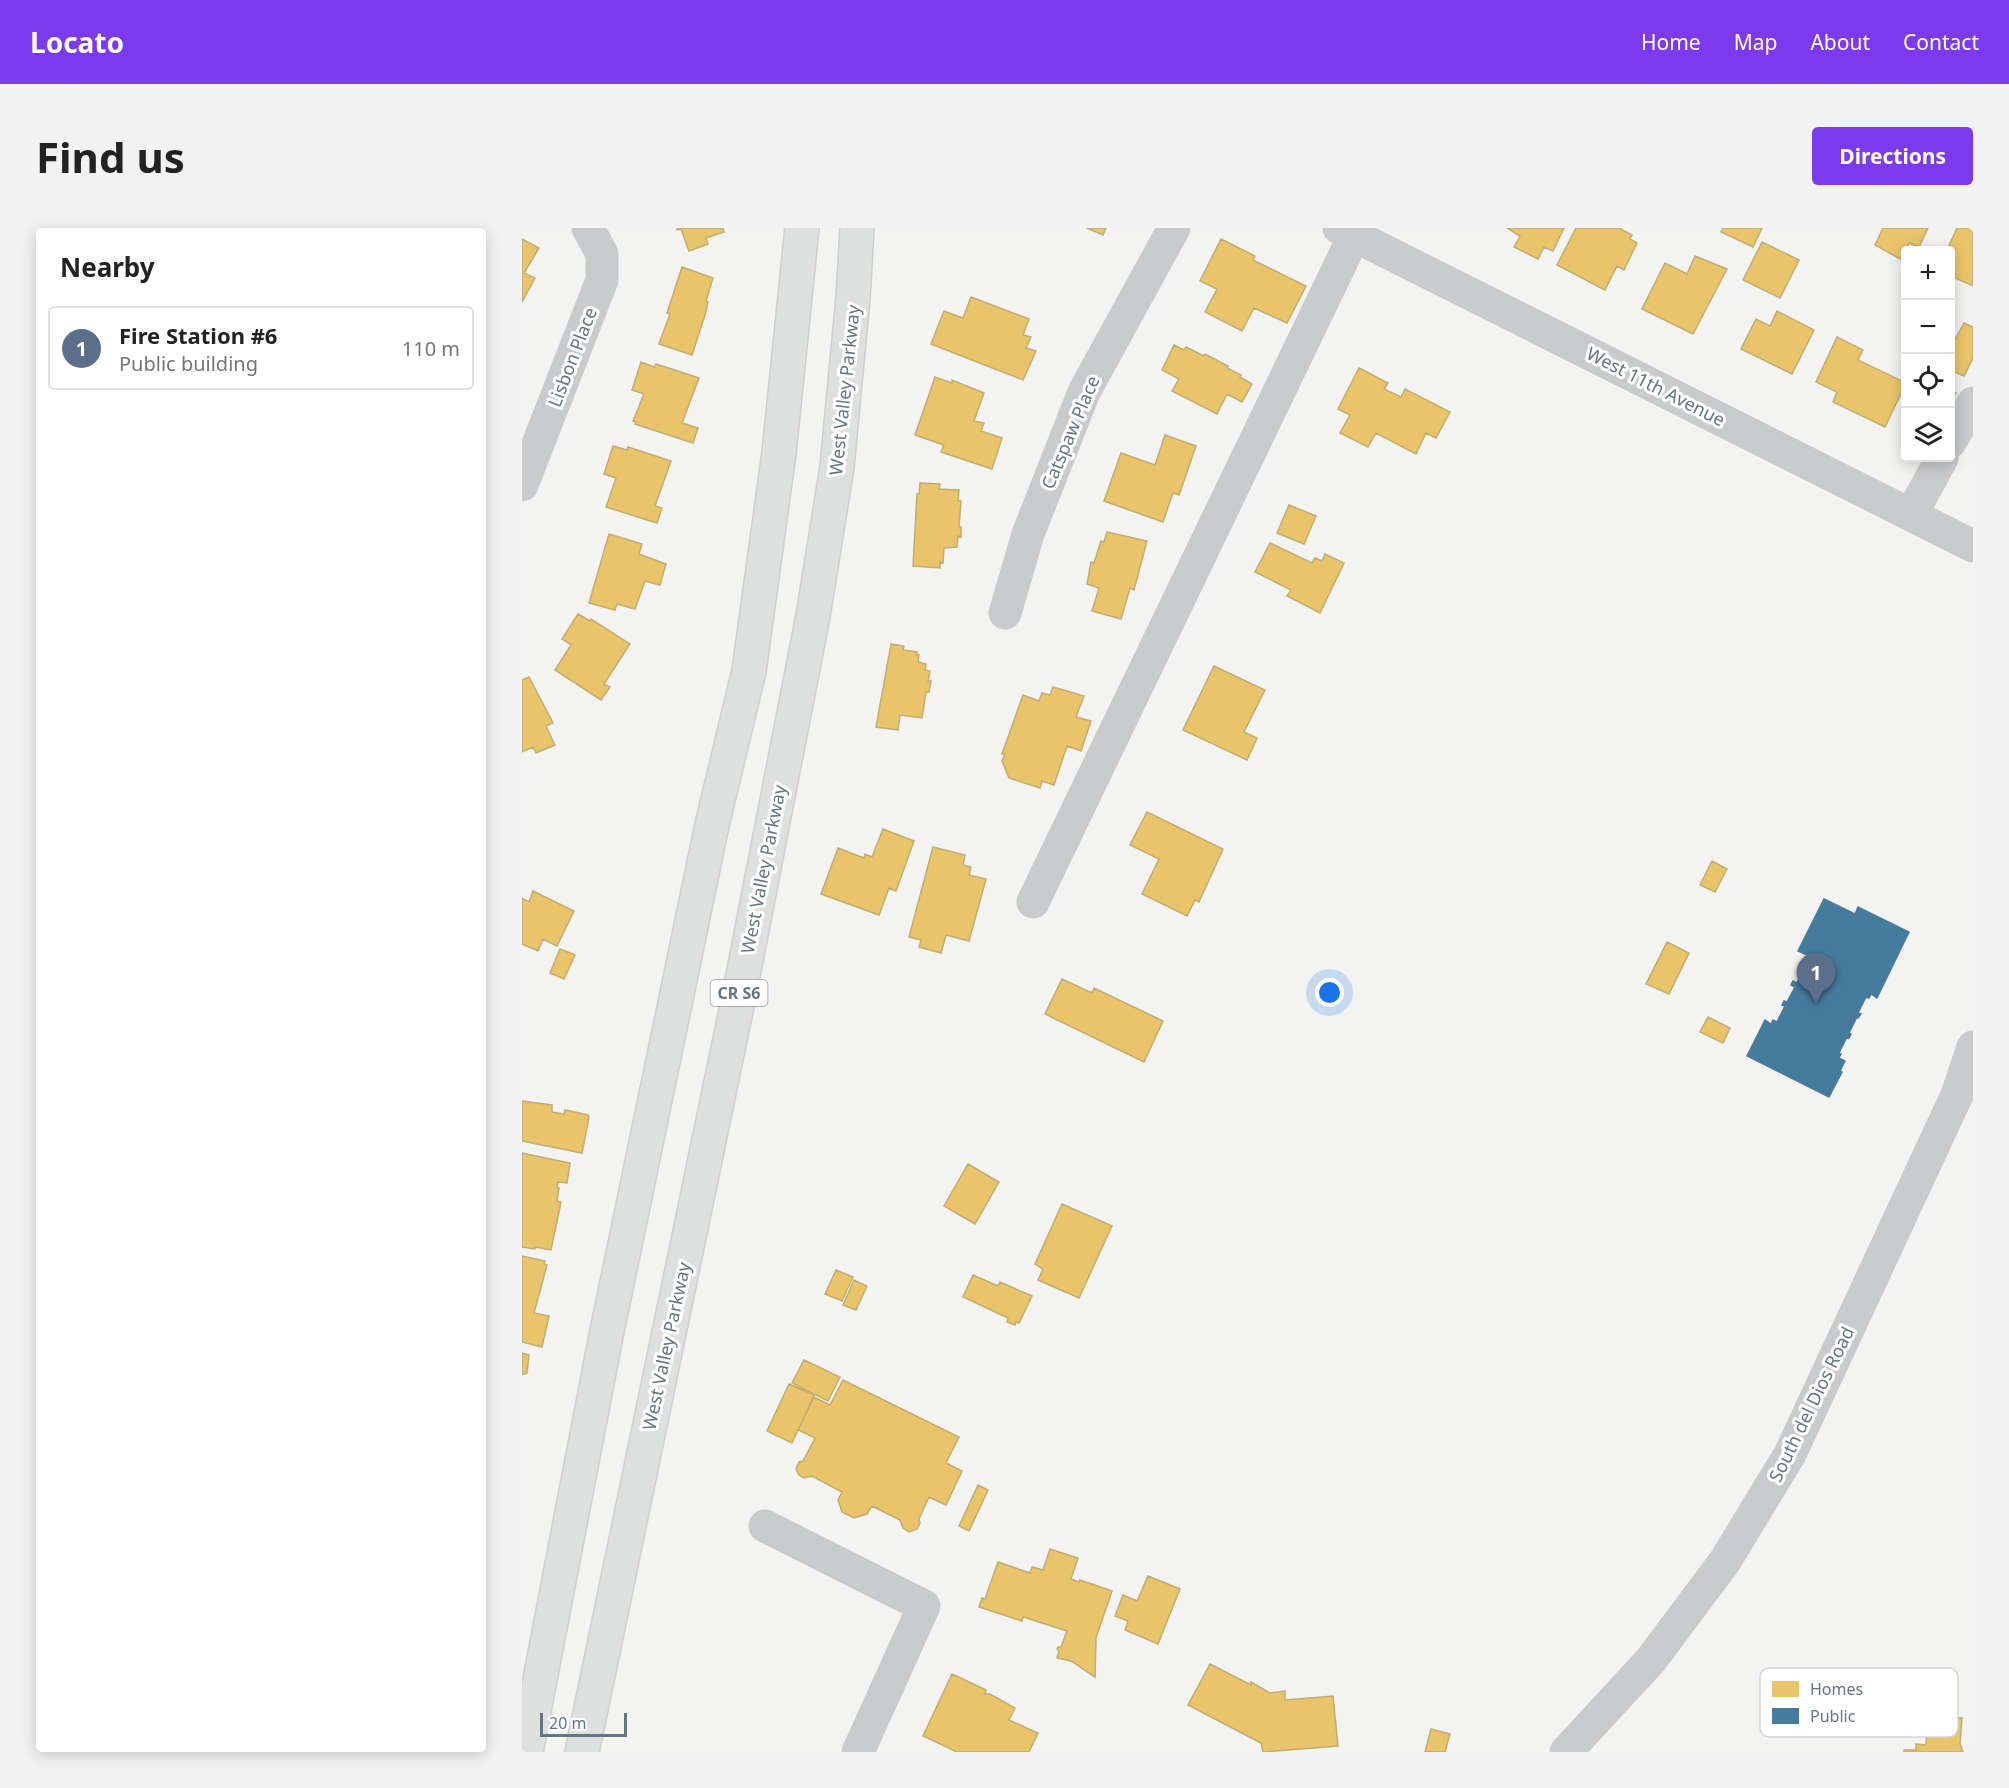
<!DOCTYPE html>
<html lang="en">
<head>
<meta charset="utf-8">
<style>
  body { margin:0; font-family:"Noto Sans",sans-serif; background:#f2f2f2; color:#222 }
  .controls { position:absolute; right:18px; top:18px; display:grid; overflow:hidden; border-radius:6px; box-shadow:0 3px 15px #0003 }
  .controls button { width:54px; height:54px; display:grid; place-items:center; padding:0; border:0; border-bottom:2px solid #e0e0e0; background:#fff; color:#222; font:30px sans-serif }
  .scale { position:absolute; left:18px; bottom:15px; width:87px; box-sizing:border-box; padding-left:6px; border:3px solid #647681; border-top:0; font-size:16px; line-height:21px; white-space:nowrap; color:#647681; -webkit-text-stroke:4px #fff; paint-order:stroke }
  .you { position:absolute; left:808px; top:765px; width:21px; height:21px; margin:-15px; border:4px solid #fff; border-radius:50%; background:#1a73e8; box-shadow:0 0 0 9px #1a73e833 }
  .badge { display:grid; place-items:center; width:39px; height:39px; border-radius:50%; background:#7c3aed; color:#fff; font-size:20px; font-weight:700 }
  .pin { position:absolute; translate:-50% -50px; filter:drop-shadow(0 2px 3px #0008) }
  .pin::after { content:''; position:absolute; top:32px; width:21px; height:18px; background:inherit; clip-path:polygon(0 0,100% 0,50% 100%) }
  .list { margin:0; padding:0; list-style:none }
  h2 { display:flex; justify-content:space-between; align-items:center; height:78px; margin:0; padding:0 24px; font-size:26px }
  h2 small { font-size:20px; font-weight:400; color:#767676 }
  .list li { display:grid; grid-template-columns:39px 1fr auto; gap:18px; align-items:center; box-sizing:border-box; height:84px; margin:0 12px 12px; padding:0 12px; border:2px solid #e0e0e0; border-radius:6px }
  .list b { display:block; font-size:22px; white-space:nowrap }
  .list p { margin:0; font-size:20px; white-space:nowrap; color:#767676 }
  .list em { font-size:20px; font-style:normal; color:#767676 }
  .icon { flex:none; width:33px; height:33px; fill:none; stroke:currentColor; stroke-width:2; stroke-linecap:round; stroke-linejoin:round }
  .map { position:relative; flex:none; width:1451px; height:1524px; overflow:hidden; border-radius:6px }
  header { display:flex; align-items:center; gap:36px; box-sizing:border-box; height:84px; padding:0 30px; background:#7c3aed; color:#fff }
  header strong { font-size:28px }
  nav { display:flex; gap:33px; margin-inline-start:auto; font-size:21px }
  .intro { display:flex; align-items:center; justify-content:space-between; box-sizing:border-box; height:144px; padding:0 36px }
  h1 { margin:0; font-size:42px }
  .button { padding:15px 27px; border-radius:6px; background:#7c3aed; color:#fff; font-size:21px; font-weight:700 }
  main { display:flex; gap:36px; padding:0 36px }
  aside { flex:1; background:#fff; border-radius:6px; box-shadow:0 3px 15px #0003 }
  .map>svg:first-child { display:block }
</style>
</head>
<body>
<header>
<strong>Locato</strong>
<nav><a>Home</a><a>Map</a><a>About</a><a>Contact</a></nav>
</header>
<div class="intro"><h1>Find us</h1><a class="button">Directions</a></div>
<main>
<aside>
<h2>Nearby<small></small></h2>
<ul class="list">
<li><span class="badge" style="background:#5c6f8a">1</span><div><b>Fire Station #6</b><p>Public building</p></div><em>110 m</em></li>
</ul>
</aside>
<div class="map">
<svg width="1451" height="1524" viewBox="0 0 1451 1524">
  <rect width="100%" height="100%" fill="#f3f3f1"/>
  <path fill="#e9c46a" stroke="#c1ad71" stroke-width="1.5" d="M155,0H201L202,4L184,10L186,16L167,23L159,1L155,2Z
    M565,0H584L581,7Z
    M985,0H1042L1031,23L1022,19L1016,31L992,19L998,8Z
    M1054,0H1097L1110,7L1108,11L1115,15L1102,42L1095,38L1083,62L1035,37Z
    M1201,0H1240L1231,19L1199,4Z
    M1361,0H1406L1397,19L1387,15L1380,32L1353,17Z
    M1435,0H1451V58L1431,49L1433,46L1428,44V22H1425Z
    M0,11L17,20L2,45L13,50L0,74Z
    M699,11L733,28L731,32L784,58L765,95L732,80L720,103L683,84L695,61L678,53Z
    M1240,14L1277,32L1258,70L1221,52Z
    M1173,28L1205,41L1171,106L1120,81L1143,35L1165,46Z
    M160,39L191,50L184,73L186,74L183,87L170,127L137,116L148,86L145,85Z
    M449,69L507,91L501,107L509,109L504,120L514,123L501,152L409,116L422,83L441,90Z
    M1255,83L1292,102L1270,146L1219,121L1234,91L1248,98Z
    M1442,95L1451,99V130L1442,148L1428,142V121Z
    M1315,109L1341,122L1336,132L1384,155L1363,199L1311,174L1315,164L1294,154Z
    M652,117L662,122L664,119L682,128L683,126L706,138L705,140L719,147L718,149L730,156L720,174L705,166L695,186L650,163L657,151L640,142Z
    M119,134L132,139L134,136L177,150L160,195L176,200L171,215L113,196L114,194L111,193L122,166L110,162Z
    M837,140L866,155L862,161L879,169L883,161L928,184L914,210L904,205L894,226L854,205L846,219L818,205L828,187L816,181Z
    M413,149L430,155V152L462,165L452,193L462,195L459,203L480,210L470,241L419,224L422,217L393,207Z
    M1428,163L1434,165L1428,176Z
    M643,207L674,218L657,267L651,265L641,294L582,273L599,225L633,237Z
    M91,218L105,222L106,219L149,233L133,278L140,280L135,295L84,279L94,250L82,246Z
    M398,255L418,256L417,261L437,262L436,273H439L437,299H439V309L436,308L435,319L422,320L421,335L418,334V340L391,338L395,266H397Z
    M767,277L794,288L782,316L755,305Z
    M585,304L625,313L612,362L608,360L599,391L570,383L577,360L565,356L569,334L572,335L579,313L582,314Z
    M87,306L120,316L117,326L144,336L138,357L123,353L113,381L95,376L93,382L67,375Z
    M748,315L790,335L793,330L800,333L803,326L822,335L798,385L765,368L769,362L733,344Z
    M56,386L68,393L69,391L108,416L82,456L88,459L79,472L33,442L49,417L40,411Z
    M369,416L382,418L381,422L395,424V427H397L396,434L404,436L403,442L408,443L406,453H409L407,464H404L400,490L378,487L376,502L354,499Z
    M692,438L743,462L722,504L735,510L725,532L661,502Z
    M7,449L31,495L24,498L33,517L14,525L11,519L0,524V452Z
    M531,459L562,468L554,489L569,493L559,523L545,518L532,557L520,553L518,560L487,550L480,533L483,526H480L501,467L517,473L520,465L528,467Z
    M625,584L701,621L677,674L673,672L665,688L620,666L637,631L608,617Z
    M361,601L392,613L374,663L367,660L357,687L299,666L316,620L342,630L343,626L350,629Z
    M411,619L443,627L441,637L449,639L447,647L464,651L447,713L424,707L419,725L397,719L399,712L387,709Z
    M1190,633L1205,641L1193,664L1178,657Z
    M11,663L52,683L35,718L21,711L16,723L0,716V670L7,674Z
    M1145,714L1167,725L1147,766L1124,756Z
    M38,721L53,727L42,751L28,745Z
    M540,751L570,765L572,760L641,793L622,834L523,786Z
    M1186,789L1208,800L1201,815L1178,804Z
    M0,873L30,877V884L42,886L43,882L66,887L67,889L60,925L0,913Z
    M0,925L48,935L45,955L36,954L35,959L37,960L35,973L39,974L29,1022L13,1019V1021L0,1019Z
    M446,936L477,954L453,996L422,978Z
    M540,976L590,998L557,1070L516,1052L521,1041L513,1036Z
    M0,1028L23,1033L22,1036L25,1037L12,1085L27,1088L20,1119L0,1114Z
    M314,1042L331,1049L320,1073L303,1066Z
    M451,1047L476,1058L478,1054L510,1068L497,1095L494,1094L493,1097L485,1094L486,1090L441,1069Z
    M332,1052L345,1058L334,1082L321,1077Z
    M0,1125L7,1127L5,1145L3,1146H0Z
    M282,1132L318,1149L306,1173L270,1155Z
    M321,1152L437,1209L424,1235L440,1243L424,1277L407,1269L397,1291L398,1295L395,1301L387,1304L381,1300L378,1292L350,1278L345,1286L332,1290L320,1284L316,1272L320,1264L290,1248L282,1250L277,1247L274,1241L277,1234L281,1233L293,1210L276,1202L292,1169L308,1177Z
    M267,1156L292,1167L270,1215L245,1203Z
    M456,1257L466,1262L447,1303L437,1298Z
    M528,1321L556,1330L549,1351L557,1354L558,1352L590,1363L574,1410L573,1449L549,1433L535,1430L537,1424L535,1421L536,1419H539L545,1403L501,1389L500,1393L457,1379L460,1370L463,1371L476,1334L508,1345L510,1339L521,1342Z
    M626,1348L658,1361L636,1416L603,1402L606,1393L593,1388L601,1367L615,1373Z
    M688,1436L729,1457V1454L748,1465L763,1463V1472L811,1468L816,1518L741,1524L739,1515L666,1477Z
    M430,1446L464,1462L463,1466H468L493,1480L487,1492L516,1505L507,1524H435L401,1508Z
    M1406,1489L1440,1490L1438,1516L1441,1524H1382V1522H1394V1516L1404,1517Z
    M909,1501L928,1506L923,1524H903Z"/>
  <path fill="#457b9d" stroke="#4e7a95" stroke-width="1.5" d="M1302,671L1333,686L1336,679L1387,704L1355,770L1349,766L1347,770L1344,769L1336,785L1339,786L1336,790L1335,789L1327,805L1329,806L1327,810L1325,809L1317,825L1319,826L1317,830L1323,833L1318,843L1320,844L1307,869L1225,828L1243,792L1249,796L1251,792L1255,794L1263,778L1260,777L1262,773L1265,774L1273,759L1269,757L1271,753L1275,755L1283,738L1279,737L1283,730L1285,732L1287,728L1276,723Z"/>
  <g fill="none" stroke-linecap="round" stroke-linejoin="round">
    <g stroke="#cfcfcf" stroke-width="36">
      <path id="major" d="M4,1524L84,1108L190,597L227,443L257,225L280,0
        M60,1524L217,768L291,388L315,239L331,70L335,0"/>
    </g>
    <path stroke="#c8cacb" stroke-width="33" d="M817,0L1451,318
      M1428,214L1451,175
      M0,257L80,52V26L66,0
      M1389,287L1420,230
      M483,385L506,306L562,164L652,0
      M511,674L832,8
      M243,1298L402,1378L336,1524
      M1044,1524L1129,1432L1203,1333L1268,1226L1435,867L1451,819"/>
    <use href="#major" stroke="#dedfdf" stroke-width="33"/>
  </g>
  <g text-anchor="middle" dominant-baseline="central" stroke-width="6" stroke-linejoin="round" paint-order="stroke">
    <rect fill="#fff" stroke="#929fa7" stroke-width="1.5" x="188.5" y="752" width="57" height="26" rx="4.5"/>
    <g font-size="16" font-weight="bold" fill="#647681">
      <text x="217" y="765">CR S6</text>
    </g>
    <g font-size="18" fill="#647681" stroke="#fff">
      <text transform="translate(50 129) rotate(-69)">Lisbon Place</text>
      <text transform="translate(1134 158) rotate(27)">West 11th Avenue</text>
      <text transform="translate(322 162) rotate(-84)">West Valley Parkway</text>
      <text transform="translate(548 204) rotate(-67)">Catspaw Place</text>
      <text transform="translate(241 641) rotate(-79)">West Valley Parkway</text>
      <text transform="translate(144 1118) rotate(-78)">West Valley Parkway</text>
      <text transform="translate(1289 1176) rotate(-64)">South del Dios Road</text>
    </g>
  </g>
  <rect x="1238" y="1440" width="198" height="69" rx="9" fill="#fff" stroke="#d0d6d9" stroke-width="1.5"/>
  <rect x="1250" y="1453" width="27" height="16" fill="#e9c46a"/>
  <rect x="1250" y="1480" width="27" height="16" fill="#457b9d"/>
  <g font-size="16" fill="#647681">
    <text x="1288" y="1467">Homes</text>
    <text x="1288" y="1494">Public</text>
  </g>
</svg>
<div class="controls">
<button>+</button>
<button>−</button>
<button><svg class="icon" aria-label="locate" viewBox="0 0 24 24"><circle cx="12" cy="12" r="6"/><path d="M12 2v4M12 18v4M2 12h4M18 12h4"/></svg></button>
<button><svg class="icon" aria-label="layers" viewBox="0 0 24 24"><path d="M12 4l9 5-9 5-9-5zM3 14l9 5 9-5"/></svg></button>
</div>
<div class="scale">20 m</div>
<div class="you"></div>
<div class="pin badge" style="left:1294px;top:775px;background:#5c6f8a">1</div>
</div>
</main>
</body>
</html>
